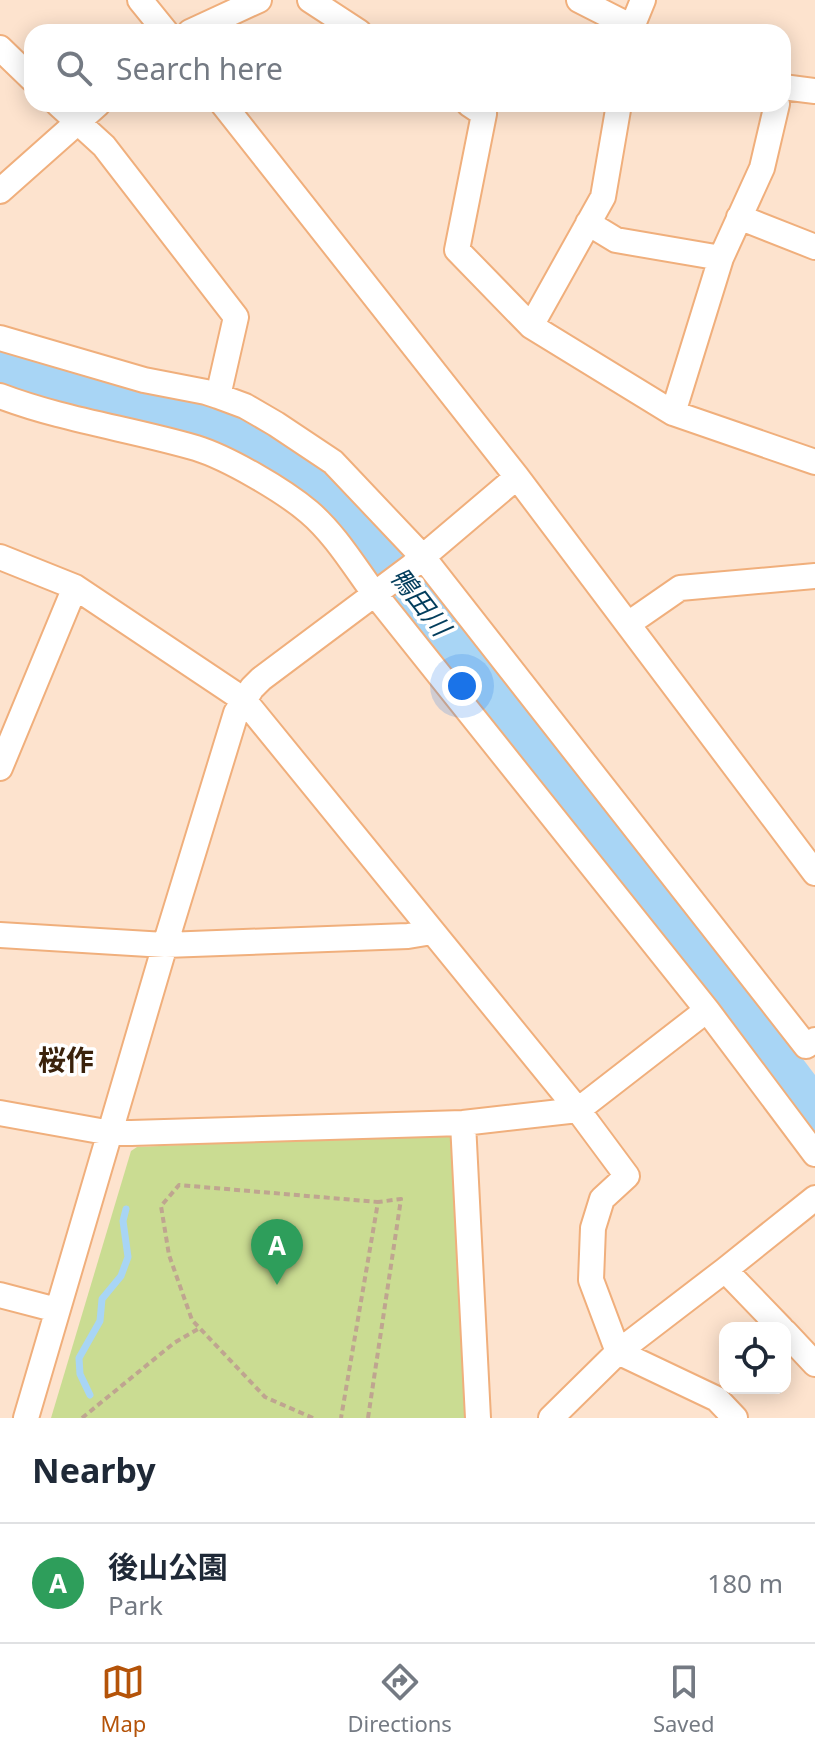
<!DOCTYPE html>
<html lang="en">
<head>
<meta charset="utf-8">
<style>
  body { margin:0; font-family:"Noto Sans","Noto Sans JP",sans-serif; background:#f2f2f3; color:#1f2937 }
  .controls { position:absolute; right:24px; bottom:24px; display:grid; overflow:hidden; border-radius:16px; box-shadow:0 4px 20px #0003 }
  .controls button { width:72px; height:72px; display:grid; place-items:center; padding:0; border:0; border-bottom:2px solid #e0e1e3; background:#fff; color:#1f2937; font:40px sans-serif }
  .you { position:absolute; left:462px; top:686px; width:28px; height:28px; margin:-20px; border:6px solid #fff; border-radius:50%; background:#1a73e8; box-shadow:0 0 0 12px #1a73e833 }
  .badge { display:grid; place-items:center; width:52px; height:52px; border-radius:50%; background:#b45309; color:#fff; font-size:26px; font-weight:700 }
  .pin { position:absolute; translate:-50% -66px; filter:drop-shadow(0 2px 4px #0008) }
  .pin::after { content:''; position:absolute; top:42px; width:28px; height:24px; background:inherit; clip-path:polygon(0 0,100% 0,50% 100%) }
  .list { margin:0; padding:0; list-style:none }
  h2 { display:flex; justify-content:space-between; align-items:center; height:104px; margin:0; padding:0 32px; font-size:34px }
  h2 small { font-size:26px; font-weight:400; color:#747a83 }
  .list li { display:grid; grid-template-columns:52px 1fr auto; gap:24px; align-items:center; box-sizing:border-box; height:120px; padding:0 32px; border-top:2px solid #e0e1e3 }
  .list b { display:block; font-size:30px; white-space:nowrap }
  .list p { margin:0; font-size:26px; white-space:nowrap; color:#747a83 }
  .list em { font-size:26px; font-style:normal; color:#747a83 }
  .icon { flex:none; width:44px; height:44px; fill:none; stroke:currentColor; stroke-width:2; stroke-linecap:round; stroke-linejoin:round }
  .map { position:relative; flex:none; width:815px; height:1418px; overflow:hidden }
  .search { position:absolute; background:#fff; box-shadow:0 4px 20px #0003; left:24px; right:24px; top:24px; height:88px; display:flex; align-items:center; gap:20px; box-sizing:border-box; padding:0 28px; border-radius:24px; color:#747a83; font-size:30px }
  .sheet { height:224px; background:#fff }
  nav { display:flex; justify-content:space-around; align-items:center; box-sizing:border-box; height:112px; border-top:2px solid #e0e1e3; background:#fff; font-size:22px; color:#747a83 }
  nav a { display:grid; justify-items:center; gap:4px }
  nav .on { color:#b45309 }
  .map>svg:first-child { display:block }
</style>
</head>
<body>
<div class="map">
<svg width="815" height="1418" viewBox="0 0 815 1418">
  <rect width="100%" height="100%" fill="#fde3ce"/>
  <path fill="#cadc92" d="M449,1133L456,1141L469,1418H51L131,1151L137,1147Z"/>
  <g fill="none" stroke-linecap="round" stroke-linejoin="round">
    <path stroke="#a8d5f5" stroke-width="7" d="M90,1395L80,1374L79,1358L100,1321L102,1299L121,1276L128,1257L123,1221L126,1209"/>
    <path stroke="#a8d5f5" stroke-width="42" d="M0,365L90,397L238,433L273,449L304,472L384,554L653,895L815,1110"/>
    <g stroke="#f0af7c" stroke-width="28">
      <path id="minor" d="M140,0L166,32
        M310,0L359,32
        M579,0L632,27L643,0
        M190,32L259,0
        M0,48L32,79
        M783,87L815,91
        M58,104L104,146L236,317L218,396
        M223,104L517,477L815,873
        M469,104L484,114L457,250L531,326L673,413L815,462
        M0,191L98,104
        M739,217L815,247
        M588,223L616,240L721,258
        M531,326L603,197L619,104
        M0,338L144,380L206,392L218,396L245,406L276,424L333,462L422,556L806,1046L815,1040
        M0,396C63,420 131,429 196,448C228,458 283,490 309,512C335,534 354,566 374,593L707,1010L815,1154
        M673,413L721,258L762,168L777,104
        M0,557L75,587L244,700L578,1110L627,1176L602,1199L593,1228L591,1280L618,1352L717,1399L735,1418
        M628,624L680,588L815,576
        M0,768L75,587
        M0,935L165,945L408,936L432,932
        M0,1113L111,1133H131L463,1123L578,1110L707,1010
        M463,1123L478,1418
        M725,1270L781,1328
        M0,1295L57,1310
        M785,1332L815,1364
        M26,1418L165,945L236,713L252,688L261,679L412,566L517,477
        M551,1418L618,1352L725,1270L815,1198"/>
    </g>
    <path stroke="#bfa590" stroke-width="4" stroke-dasharray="6 4" stroke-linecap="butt" d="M82,1418L174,1343L200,1328
      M313,1418L265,1397L192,1320L169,1255L161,1206L179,1185L378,1202L341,1418
      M368,1418L401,1199L378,1202"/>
    <use href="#minor" stroke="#fff" stroke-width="24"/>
  </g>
  <g text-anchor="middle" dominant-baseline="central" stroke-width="7" stroke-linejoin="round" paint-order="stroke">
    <g font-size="26" font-style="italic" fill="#023d5c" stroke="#fff">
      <text transform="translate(421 601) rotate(52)">鴨田川</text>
    </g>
    <g font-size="28" font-weight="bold" fill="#3a220c" stroke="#fff">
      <text x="66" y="1059">桜作</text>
    </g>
  </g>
</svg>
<div class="controls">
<button><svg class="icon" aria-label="locate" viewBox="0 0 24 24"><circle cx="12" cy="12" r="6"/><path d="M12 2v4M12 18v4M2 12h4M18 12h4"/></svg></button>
</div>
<div class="you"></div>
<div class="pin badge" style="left:277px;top:1285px;background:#2e9e5b">A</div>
<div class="search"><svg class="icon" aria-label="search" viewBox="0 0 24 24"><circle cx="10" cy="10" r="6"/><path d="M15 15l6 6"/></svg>Search here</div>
</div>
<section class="sheet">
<h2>Nearby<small></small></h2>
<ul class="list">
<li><span class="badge" style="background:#2e9e5b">A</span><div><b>後山公園</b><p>Park</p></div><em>180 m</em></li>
</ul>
</section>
<nav>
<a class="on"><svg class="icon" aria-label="map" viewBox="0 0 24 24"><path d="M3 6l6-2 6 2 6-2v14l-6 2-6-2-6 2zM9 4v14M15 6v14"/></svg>Map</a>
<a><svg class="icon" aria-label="directions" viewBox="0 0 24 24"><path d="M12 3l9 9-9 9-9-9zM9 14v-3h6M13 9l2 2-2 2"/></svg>Directions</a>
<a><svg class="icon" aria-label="saved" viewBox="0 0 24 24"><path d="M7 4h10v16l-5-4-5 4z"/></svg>Saved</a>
</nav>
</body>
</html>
